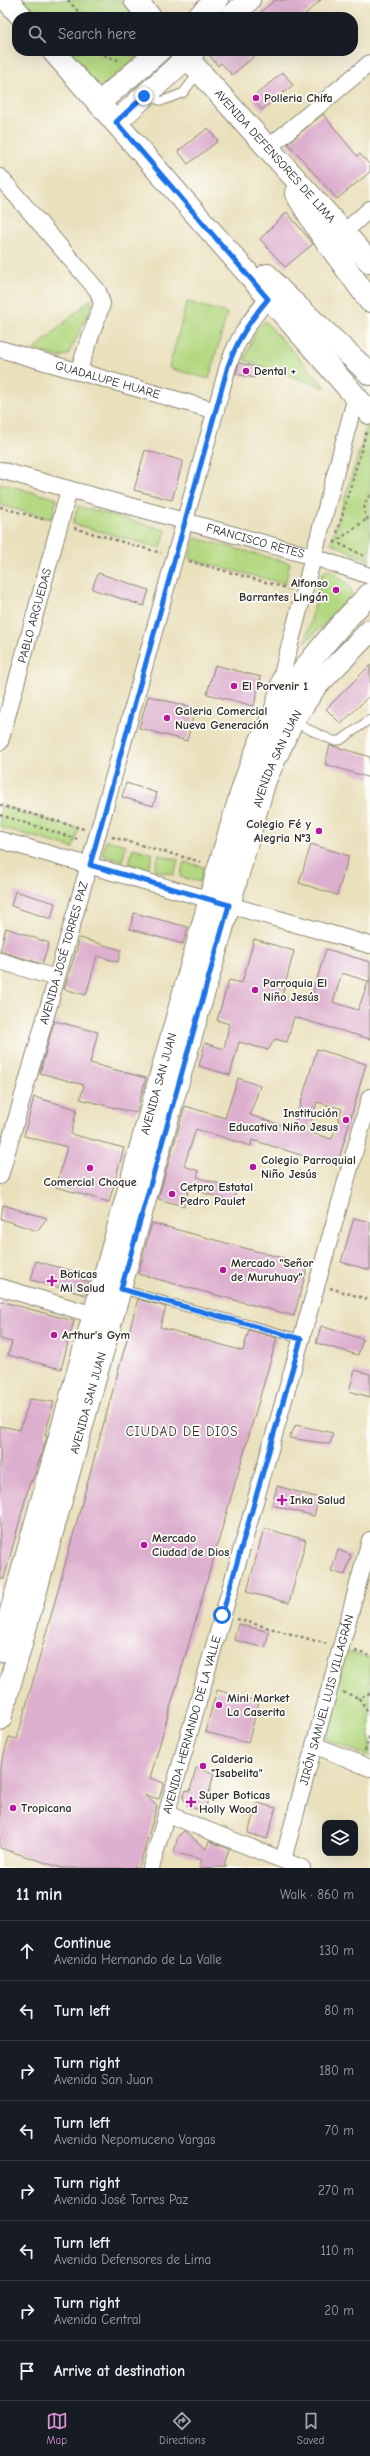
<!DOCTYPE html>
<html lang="en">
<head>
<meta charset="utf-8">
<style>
  body { margin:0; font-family:"Comic Neue",sans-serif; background:#242831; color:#f1f3f6 }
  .controls { position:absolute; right:12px; bottom:12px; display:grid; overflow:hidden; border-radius:8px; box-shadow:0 4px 16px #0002 }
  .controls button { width:36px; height:36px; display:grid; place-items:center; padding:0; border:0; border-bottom:1px solid #363941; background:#171b24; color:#f1f3f6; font:20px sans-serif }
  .stop { position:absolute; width:12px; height:12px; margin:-9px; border:3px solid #1a73e8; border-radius:50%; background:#fff }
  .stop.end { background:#1a73e8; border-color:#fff; box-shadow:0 1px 4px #0008 }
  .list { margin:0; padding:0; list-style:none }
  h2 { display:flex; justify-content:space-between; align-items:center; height:52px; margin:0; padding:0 16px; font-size:17px }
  h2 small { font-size:13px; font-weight:400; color:#9ea1a6 }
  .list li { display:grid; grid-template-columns:26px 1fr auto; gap:12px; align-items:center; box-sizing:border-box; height:60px; padding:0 16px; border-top:1px solid #363941 }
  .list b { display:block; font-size:15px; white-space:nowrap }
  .list p { margin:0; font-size:13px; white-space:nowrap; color:#9ea1a6 }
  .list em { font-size:13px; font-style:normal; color:#9ea1a6 }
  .icon { flex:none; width:22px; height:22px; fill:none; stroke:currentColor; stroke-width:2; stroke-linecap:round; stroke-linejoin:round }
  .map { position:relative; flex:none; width:370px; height:1868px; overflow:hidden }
  .search { position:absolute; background:#171b24; box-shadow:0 4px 16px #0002; left:12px; right:12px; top:12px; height:44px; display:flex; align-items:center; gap:10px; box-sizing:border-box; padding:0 14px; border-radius:16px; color:#9ea1a6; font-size:15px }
  .sheet { height:532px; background:#171b24 }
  nav { display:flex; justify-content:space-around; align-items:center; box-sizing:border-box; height:56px; border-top:1px solid #363941; background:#171b24; font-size:11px; color:#9ea1a6 }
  nav a { display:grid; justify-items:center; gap:2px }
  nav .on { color:#d690ce }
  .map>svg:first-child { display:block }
</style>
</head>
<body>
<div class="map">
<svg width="370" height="1868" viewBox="0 0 370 1868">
  <rect width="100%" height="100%" fill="#fdfcf7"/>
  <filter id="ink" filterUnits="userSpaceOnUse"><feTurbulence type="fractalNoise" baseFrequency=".025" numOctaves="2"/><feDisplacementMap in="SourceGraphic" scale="8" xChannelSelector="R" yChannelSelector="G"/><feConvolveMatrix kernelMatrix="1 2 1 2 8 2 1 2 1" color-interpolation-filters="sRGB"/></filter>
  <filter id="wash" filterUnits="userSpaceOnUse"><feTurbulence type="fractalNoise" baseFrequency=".012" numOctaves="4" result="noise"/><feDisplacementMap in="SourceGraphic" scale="16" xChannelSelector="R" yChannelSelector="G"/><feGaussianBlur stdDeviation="0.9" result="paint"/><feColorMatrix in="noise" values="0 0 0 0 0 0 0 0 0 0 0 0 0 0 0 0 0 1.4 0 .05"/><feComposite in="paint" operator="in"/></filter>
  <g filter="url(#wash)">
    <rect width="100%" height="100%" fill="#e9e0bc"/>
    <path fill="#b4d881" stroke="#708256" d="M16,0H121L136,17H31Z
      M62,51H144L97,91Z
      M91,299L92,306L68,355L59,357L34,350Z
      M187,302L227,313L209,379L169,368Z
      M265,321L326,388L244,360L257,329Z
      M368,423L370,425V561L331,543Z
      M0,483L57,499L51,519L0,505Z
      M78,506L166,530L161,548L73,524Z
      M195,538L290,563L285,584L189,559Z
      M326,570H330L350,586L352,595L305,643L323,573Z
      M0,806L79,829L73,848L0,827Z
      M106,840L126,845L122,861L102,855Z
      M133,848L153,854L148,869L129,864Z
      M159,855L178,860L174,875L154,870Z
      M184,862L204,867L200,882L180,877Z
      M346,1651L370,1658V1757L324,1738Z"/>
    <g id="blocks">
      <path fill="#ddafce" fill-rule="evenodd" d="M275,0H321L302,17H255Z
        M206,51H261L232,75L221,63L218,66Z
        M283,72L293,85L262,110L252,98Z
        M323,114L357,156L360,154L370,165V172L337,199L288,143Z
        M208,128L218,141L188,164L178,151Z
        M287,212L313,244L285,267L260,239Z
        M239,363L257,367L255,378L236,374Z
        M145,450L183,461L172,500L134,490Z
        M98,573L149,590L144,606L92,589Z
        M215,665L261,677L254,706L207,694Z
        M370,665V695L341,724L326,709Z
        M148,696L195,708L187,741L139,728Z
        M330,745L370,757V778L325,764Z
        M126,783L157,793L153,806L122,797Z
        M311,844L349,856L337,895L299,883Z
        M15,891L55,903L51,919L11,906Z
        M134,913L188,927L183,944L130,929Z
        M6,928L49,943L42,964L0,951Z
        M80,938L121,950L118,962L97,956L86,995L64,989Z
        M254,939L294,951L282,996L310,1002L326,949L370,962V982L342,973L333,1002L358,1010L368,982H370V1039L294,1017L287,1042L275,1039L268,1050L239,1042L230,1075L199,1066L205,1043L224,1049L229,1024L217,1020L229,980L242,983Z
        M54,1021L98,1032L90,1063L146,1078L136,1113L80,1099L84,1085L40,1073Z
        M317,1049L366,1064L337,1166L252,1140L251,1146L196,1129L184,1166L199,1171L197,1177L237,1189L233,1202L189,1188L184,1206L158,1199L185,1106L225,1118L238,1078L260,1086L250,1115L293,1129ZM317,1102L342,1109L332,1139L308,1132Z
        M34,1097L77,1109L71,1134L124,1148L109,1202L56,1187L67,1147L24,1136Z
        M3,1205L47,1218L37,1231L1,1219Z
        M354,1218L370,1222V1270L341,1262Z
        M152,1223L308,1265L294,1316L138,1274Z
        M36,1261L79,1273L77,1278L89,1282L86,1295L31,1280Z
        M138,1299L166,1307L160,1327L243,1351L249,1330L277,1338L150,1778L164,1783L159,1799L145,1795L157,1806L139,1868H62L0,1848V1768L9,1737L17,1739Z
        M0,1301L74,1321L61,1369L8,1355L12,1342L0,1339Z
        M321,1326L363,1339L358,1355L316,1343Z
        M355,1370L370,1374V1397L349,1391Z
        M30,1399L54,1402L45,1435L47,1436V1438L32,1482H30L4,1579H0V1426L20,1430Z
        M296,1425L333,1433L330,1444L289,1438Z
        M277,1486L319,1498L314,1516L272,1505Z
        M264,1528L306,1540L289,1603L247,1592Z
        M338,1550L351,1555L345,1575L331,1571Z
        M238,1624L269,1632L265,1648L234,1640Z
        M217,1690L259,1702L248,1743L205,1732Z
        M196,1768L214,1773L205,1811L189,1807L183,1798L186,1790L190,1791Z
        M257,1803L276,1808L267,1839L248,1833Z
        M184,1831L206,1849L209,1841L229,1849L224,1865L227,1867L199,1868L202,1860L174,1852L178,1836Z"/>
    </g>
  </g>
  <g filter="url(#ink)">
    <use href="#blocks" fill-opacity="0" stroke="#8a8674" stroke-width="1"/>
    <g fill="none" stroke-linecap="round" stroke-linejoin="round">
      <g stroke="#8a8674" stroke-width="10">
        <path id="service" d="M147,97L162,101L183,93L199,72
          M293,722L334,741L341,740L369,720
          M121,1289L301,1339"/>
      </g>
      <g stroke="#8a8674" stroke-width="18">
        <g id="minor">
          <path d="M268,148L370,63"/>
          <path d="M0,177L98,291L102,304L78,372"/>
          <path d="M344,232L370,209"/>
          <path id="s1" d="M0,349L216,411"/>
          <path id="s2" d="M0,470L314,557L370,576"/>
          <path d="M273,708L356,396"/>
          <path id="s3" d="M0,742L69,490"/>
          <path d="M0,840L370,945"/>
          <path d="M0,961L56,978"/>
          <path id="s4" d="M0,1176L89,865L228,366C237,339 250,320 268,299"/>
          <path d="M0,1287L94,1315"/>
          <path d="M314,1745L370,1768"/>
          <path d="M167,1814L302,1868"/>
          <path id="s5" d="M283,1860L370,1540"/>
          <path id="s6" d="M151,1868L370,1097"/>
        </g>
      </g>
      <g stroke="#8a8674" stroke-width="24">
        <g id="secondary">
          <path d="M7,0L22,17"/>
          <path d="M135,0L150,17"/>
          <path d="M198,17L217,0"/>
          <path d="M231,17L249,0"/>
          <path d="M53,51L370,413"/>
          <path id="s7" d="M181,51L370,262"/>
          <path d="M99,103L159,51"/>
          <path d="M116,122L194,51"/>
          <path d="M296,193L319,231L370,301"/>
          <path d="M267,275L282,292L370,374"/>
          <path id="s8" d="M0,1651L219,867C234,821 245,770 268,726C290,682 335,629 370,594"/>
          <path id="s9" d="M0,1719L174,1095L265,780L292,722L315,687L370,631"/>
        </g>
      </g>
      <path stroke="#8a8674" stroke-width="2.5" stroke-dasharray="3 3" stroke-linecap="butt" d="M68,0L83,17
        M93,51L121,61
        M370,495C363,503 362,514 370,522
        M0,507L46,520
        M74,528L161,553
        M337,533L367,430
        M334,541L366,557
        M334,543L367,519
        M189,561L290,589
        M335,587L339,589L337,593L333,591Z
        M0,805L84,829
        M0,815L80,840
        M112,837L201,862
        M330,1288L370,1300
        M237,1619L327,1644
        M355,1651L370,1656
        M343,1692L359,1698
        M370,1693L359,1698L370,1715
        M365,1751L370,1734"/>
      <use href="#service" stroke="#fff" stroke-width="8"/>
      <use href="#minor" stroke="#fff" stroke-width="16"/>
      <use href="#secondary" stroke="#fff" stroke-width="22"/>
    </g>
  </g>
  <g fill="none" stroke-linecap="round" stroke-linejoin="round" filter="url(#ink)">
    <path stroke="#1a73e8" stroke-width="5" d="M144,96L116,122L268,299C250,320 238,339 228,366L90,865L229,905L121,1289L301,1339L222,1615"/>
  </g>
  <g fill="#b5179e" stroke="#fdfcf7" stroke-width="1.5">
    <circle cx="256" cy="98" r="4"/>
    <circle cx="246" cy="371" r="4"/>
    <circle cx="336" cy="590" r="4"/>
    <circle cx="234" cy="686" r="4"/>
    <circle cx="167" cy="718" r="4"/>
    <circle cx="319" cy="831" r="4"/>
    <circle cx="255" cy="990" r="4"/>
    <circle cx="346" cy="1120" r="4"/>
    <circle cx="253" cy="1167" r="4"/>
    <circle cx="90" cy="1168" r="4"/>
    <circle cx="172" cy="1194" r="4"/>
    <circle cx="223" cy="1270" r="4"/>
    <path d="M50 1275h4v4h4v4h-4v4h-4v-4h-4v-4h4z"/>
    <circle cx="54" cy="1335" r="4"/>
    <path d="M280 1494h4v4h4v4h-4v4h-4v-4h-4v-4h4z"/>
    <circle cx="144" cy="1545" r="4"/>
    <circle cx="219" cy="1705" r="4"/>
    <circle cx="203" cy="1766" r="4"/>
    <path d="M189 1796h4v4h4v4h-4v4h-4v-4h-4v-4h4z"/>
    <circle cx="13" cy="1808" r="4"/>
  </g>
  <g text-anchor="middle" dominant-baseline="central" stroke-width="3.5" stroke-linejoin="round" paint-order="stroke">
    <g font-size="12" font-weight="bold" fill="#2b2b2b" stroke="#fdfcf7" text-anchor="start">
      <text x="264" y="98">Polleria Chifa</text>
      <text x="254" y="371">Dental +</text>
      <text x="328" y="583" text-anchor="end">Alfonso<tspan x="328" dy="14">Barrantes Lingán</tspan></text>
      <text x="242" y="686">El Porvenir 1</text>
      <text x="175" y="711">Galeria Comercial<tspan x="175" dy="14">Nueva Generación</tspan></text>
      <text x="311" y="824" text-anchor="end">Colegio Fé y<tspan x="311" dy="14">Alegria N°3</tspan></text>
      <text x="263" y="983">Parroquia El<tspan x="263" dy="14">Niño Jesús</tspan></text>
      <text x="338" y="1113" text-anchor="end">Institución<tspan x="338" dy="14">Educativa Niño Jesus</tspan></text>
      <text x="261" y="1160">Colegio Parroquial<tspan x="261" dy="14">Niño Jesús</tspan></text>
      <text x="90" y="1182" text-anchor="middle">Comercial Choque</text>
      <text x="180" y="1187">Cetpro Estatal<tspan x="180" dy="14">Pedro Paulet</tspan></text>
      <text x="231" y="1263">Mercado "Señor<tspan x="231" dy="14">de Muruhuay"</tspan></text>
      <text x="60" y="1274">Boticas<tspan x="60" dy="14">Mi Salud</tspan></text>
      <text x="62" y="1335">Arthur's Gym</text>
      <text x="290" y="1500">Inka Salud</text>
      <text x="152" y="1538">Mercado<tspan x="152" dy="14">Ciudad de Dios</tspan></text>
      <text x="227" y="1698">Mini Market<tspan x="227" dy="14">La Caserita</tspan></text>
      <text x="211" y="1759">Calderia<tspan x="211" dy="14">"Isabelita"</tspan></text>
      <text x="199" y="1795">Super Boticas<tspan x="199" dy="14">Holly Wood</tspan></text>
      <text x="21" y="1808">Tropicana</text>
    </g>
    <g font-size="12" fill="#2b2b2b" stroke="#fdfcf7">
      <text stroke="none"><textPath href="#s7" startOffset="141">AVENIDA DEFENSORES DE LIMA</textPath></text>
      <text stroke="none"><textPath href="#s1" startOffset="112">GUADALUPE HUARE</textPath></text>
      <text stroke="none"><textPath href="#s2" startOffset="265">FRANCISCO RETES</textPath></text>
      <text stroke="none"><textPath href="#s3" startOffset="131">PABLO ARGUEDAS</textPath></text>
      <text stroke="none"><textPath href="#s9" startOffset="1000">AVENIDA SAN JUAN</textPath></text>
      <text stroke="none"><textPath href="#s4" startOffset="232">AVENIDA JOSÉ TORRES PAZ</textPath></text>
      <text stroke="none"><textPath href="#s8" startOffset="589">AVENIDA SAN JUAN</textPath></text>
      <text stroke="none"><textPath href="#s9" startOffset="328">AVENIDA SAN JUAN</textPath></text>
      <text stroke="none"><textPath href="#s5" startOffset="166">JIRÓN SAMUEL LUIS VILLAGRÁN</textPath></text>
      <text stroke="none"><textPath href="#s6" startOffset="149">AVENIDA HERNANDO DE LA VALLE</textPath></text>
    </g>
    <g font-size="13" letter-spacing="1" fill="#2b2b2b" stroke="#fdfcf7">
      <text x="182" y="1431">CIUDAD DE DIOS</text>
    </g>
  </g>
</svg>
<div class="controls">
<button><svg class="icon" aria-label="layers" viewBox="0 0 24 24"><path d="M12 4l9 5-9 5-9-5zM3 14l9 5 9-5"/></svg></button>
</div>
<div class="stop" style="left:222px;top:1615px"></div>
<div class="stop end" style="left:144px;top:96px"></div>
<div class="search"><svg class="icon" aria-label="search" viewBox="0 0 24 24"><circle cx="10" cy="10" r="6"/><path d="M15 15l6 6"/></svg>Search here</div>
</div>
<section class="sheet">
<h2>11 min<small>Walk · 860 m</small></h2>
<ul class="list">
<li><svg class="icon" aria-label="ahead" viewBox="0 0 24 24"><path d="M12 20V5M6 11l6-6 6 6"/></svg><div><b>Continue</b><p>Avenida Hernando de La Valle</p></div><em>130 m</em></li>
<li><svg class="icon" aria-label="left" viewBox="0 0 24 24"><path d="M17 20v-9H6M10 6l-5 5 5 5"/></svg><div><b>Turn left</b></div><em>80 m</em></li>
<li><svg class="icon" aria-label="right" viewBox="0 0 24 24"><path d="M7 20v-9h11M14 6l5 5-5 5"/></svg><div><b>Turn right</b><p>Avenida San Juan</p></div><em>180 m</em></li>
<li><svg class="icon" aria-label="left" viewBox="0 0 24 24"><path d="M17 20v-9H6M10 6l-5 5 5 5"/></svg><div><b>Turn left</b><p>Avenida Nepomuceno Vargas</p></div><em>70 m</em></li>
<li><svg class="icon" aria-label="right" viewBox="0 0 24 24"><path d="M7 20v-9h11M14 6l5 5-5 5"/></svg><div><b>Turn right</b><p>Avenida José Torres Paz</p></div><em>270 m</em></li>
<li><svg class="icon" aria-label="left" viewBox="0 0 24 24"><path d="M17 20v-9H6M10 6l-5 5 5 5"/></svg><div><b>Turn left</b><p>Avenida Defensores de Lima</p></div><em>110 m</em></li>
<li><svg class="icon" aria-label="right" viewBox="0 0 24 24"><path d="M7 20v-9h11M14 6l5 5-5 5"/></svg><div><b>Turn right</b><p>Avenida Central</p></div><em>20 m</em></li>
<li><svg class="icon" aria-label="arrive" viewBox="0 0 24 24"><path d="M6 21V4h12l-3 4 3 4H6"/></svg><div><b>Arrive at destination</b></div></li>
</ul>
</section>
<nav>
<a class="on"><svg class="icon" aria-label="map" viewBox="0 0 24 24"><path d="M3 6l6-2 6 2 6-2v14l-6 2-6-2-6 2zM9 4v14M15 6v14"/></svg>Map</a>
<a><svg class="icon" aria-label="directions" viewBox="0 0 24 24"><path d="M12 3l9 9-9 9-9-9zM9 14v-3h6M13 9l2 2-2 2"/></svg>Directions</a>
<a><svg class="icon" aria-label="saved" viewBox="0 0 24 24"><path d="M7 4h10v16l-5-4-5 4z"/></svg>Saved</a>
</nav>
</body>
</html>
